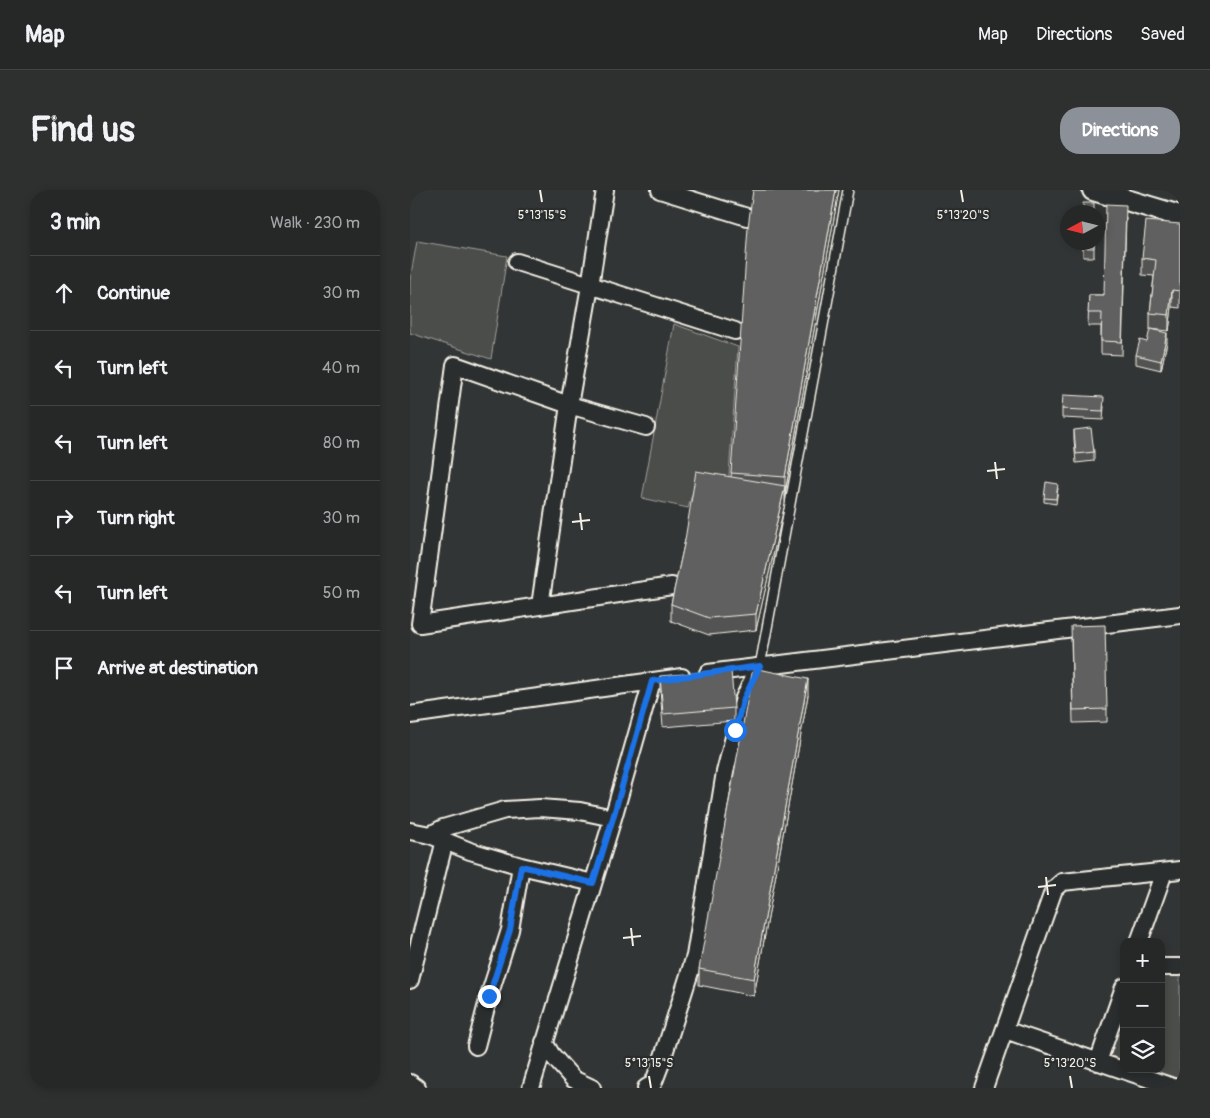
<!DOCTYPE html>
<html lang="en">
<head>
<meta charset="utf-8">
<style>
  body { margin:0; font-family:Pangolin,sans-serif; background:#2e3030; color:#f1f3f6 }
  .controls { position:absolute; right:15px; bottom:15px; display:grid; overflow:hidden; border-radius:10px; box-shadow:0 2px 8px #0003 }
  .controls button { width:45px; height:45px; display:grid; place-items:center; padding:0; border:0; border-bottom:1px solid #424445; background:#262828; color:#f1f3f6; font:25px sans-serif }
  .compass { position:absolute; left:650px; top:15px; width:45px; height:45px; border-radius:50%; background:#262828; box-shadow:0 2px 8px #0003; rotate:263deg }
  .stop { position:absolute; width:15px; height:15px; margin:-11px; border:4px solid #1a73e8; border-radius:50%; background:#fff }
  .stop.end { background:#1a73e8; border-color:#fff; box-shadow:0 1px 5px #0008 }
  .list { margin:0; padding:0; list-style:none }
  h2 { display:flex; justify-content:space-between; align-items:center; height:65px; margin:0; padding:0 20px; font-size:21px }
  h2 small { font-size:16px; font-weight:400; color:#a4a6a8 }
  .list li { display:grid; grid-template-columns:32px 1fr auto; gap:15px; align-items:center; box-sizing:border-box; height:75px; padding:0 20px; border-top:1px solid #424445 }
  .list b { display:block; font-size:19px; white-space:nowrap }
  .list em { font-size:16px; font-style:normal; color:#a4a6a8 }
  .icon { flex:none; width:28px; height:28px; fill:none; stroke:currentColor; stroke-width:2; stroke-linecap:round; stroke-linejoin:round }
  .map { position:relative; flex:none; width:770px; height:898px; overflow:hidden; border-radius:20px }
  header { display:flex; align-items:center; gap:30px; box-sizing:border-box; height:70px; padding:0 25px; background:#262828; border-bottom:1px solid #424445 }
  header strong { font-size:24px }
  nav { display:flex; gap:28px; margin-inline-start:auto; font-size:18px }
  .intro { display:flex; align-items:center; justify-content:space-between; box-sizing:border-box; height:120px; padding:0 30px }
  h1 { margin:0; font-size:35px }
  .button { padding:12px 22px; border-radius:20px; background:#8c9099; color:#fff; font-size:18px; font-weight:700 }
  main { display:flex; gap:30px; padding:0 30px }
  aside { flex:1; background:#262828; border-radius:20px; box-shadow:0 2px 8px #0003 }
  .map>svg:first-child { display:block }
</style>
</head>
<body>
<header>
<strong>Map</strong>
<nav><a>Map</a><a>Directions</a><a>Saved</a></nav>
</header>
<div class="intro"><h1>Find us</h1><a class="button">Directions</a></div>
<main>
<aside>
<h2>3 min<small>Walk · 230 m</small></h2>
<ul class="list">
<li><svg class="icon" aria-label="ahead" viewBox="0 0 24 24"><path d="M12 20V5M6 11l6-6 6 6"/></svg><div><b>Continue</b></div><em>30 m</em></li>
<li><svg class="icon" aria-label="left" viewBox="0 0 24 24"><path d="M17 20v-9H6M10 6l-5 5 5 5"/></svg><div><b>Turn left</b></div><em>40 m</em></li>
<li><svg class="icon" aria-label="left" viewBox="0 0 24 24"><path d="M17 20v-9H6M10 6l-5 5 5 5"/></svg><div><b>Turn left</b></div><em>80 m</em></li>
<li><svg class="icon" aria-label="right" viewBox="0 0 24 24"><path d="M7 20v-9h11M14 6l5 5-5 5"/></svg><div><b>Turn right</b></div><em>30 m</em></li>
<li><svg class="icon" aria-label="left" viewBox="0 0 24 24"><path d="M17 20v-9H6M10 6l-5 5 5 5"/></svg><div><b>Turn left</b></div><em>50 m</em></li>
<li><svg class="icon" aria-label="arrive" viewBox="0 0 24 24"><path d="M6 21V4h12l-3 4 3 4H6"/></svg><div><b>Arrive at destination</b></div></li>
</ul>
</aside>
<div class="map">
<svg width="770" height="898" viewBox="0 0 770 898">
  <rect width="100%" height="100%" fill="#323535"/>
  <filter id="ink" filterUnits="userSpaceOnUse"><feTurbulence type="fractalNoise" baseFrequency=".02" numOctaves="2"/><feDisplacementMap in="SourceGraphic" scale="10" xChannelSelector="R" yChannelSelector="G"/><feConvolveMatrix kernelMatrix="1 2 1 2 8 2 1 2 1" color-interpolation-filters="sRGB"/></filter>
  <g filter="url(#ink)">
    <path fill="#4b4d4c" stroke="#a09f9a" d="M7,51L97,66L81,169L0,143V90Z
      M264,134L328,157L318,299L285,294L278,318L232,308Z
      M751,782H770V890L734,879H751Z
      M714,817V873L698,868Z"/>
    <g fill="none" stroke-linecap="round" stroke-linejoin="round">
      <g stroke="#f4f1e8" stroke-width="12">
        <path id="service" d="M350,476L438,0"/>
      </g>
      <g stroke="#f4f1e8" stroke-width="20">
        <path id="minor" d="M250,0L337,27
          M107,72L325,141
          M236,237L159,215L45,175L10,434L262,396
          M130,416L159,215L180,96L195,0
          M298,483L770,425
          M0,525L272,487
          M0,641L20,645L60,661L111,676L183,693
          M20,645L33,638L95,620L130,618L170,621L203,628
          M729,752L754,682
          M751,777H770
          M0,790L35,650
          M595,840L766,898
          M134,852L141,864L163,889L182,898
          M66,856L79,806L100,740L111,676
          M688,872L714,797
          M0,893L7,898
          M121,898L203,628L242,491
          M236,898L243,894L251,873L285,766L315,582L334,508L349,477
          M574,898L644,699L652,692L770,680"/>
      </g>
      <g stroke="#f4f1e8" stroke-width="24">
        <path id="tertiary" d="M683,0L770,26"/>
      </g>
      <use href="#service" stroke="#2a2d2e" stroke-width="9"/>
      <use href="#minor" stroke="#2a2d2e" stroke-width="16"/>
      <use href="#tertiary" stroke="#2a2d2e" stroke-width="20"/>
    </g>
    <path fill="#525352" stroke="#f4f1e8" d="M343,0H429L375,303V313L346,440L299,445L261,431V414L275,350L321,287Z
      M716,28L712,165L691,164V136H678L679,105H694Z
      M770,34V118L762,117L759,141L740,139V123L744,86L732,85V68Z
      M673,52H684V67H673Z
      M737,152H757L751,180L726,174V165Z
      M694,216L693,230L652,228V219Z
      M664,240L684,262V271L666,273L664,249Z
      M648,298L646,314L634,312V308Z
      M661,448L697,519V532L663,533Z
      M250,486L324,518V531L253,537L250,499Z
      M398,505L344,806L289,795V779Z"/>
    <path fill="#424342" stroke="#f4f1e8" d="M426,0H429L375,303V287Z
      M762,100V117L759,141V125Z
      M757,143V152L751,180V171Z
      M375,296V313L346,440V424Z
      M398,489V505L344,806V789Z"/>
    <path fill="#5f605f" stroke="#f4f1e8" d="M343,0H426L375,287L321,283L338,37Z
      M673,13H684V22H673Z
      M696,14L716,15L712,152L691,151L692,123H678L679,105H694Z
      M736,31L770,34V101L762,100L759,125L740,123L746,70L732,68Z
      M673,52H684V58H673Z
      M740,139L757,143L751,171L726,165L730,150L737,152Z
      M653,205L694,207L693,221L652,219Z
      M681,238L684,262L666,264L664,240Z
      M286,281L375,296L346,424L299,428L261,414L275,350Z
      M636,292L648,294L646,309L634,308Z
      M695,435L697,519L663,520L661,436Z
      M343,478L398,489L344,789L289,779Z
      M321,480L324,518L253,524L250,486Z"/>
  </g>
  <g fill="none" stroke-linecap="round" stroke-linejoin="round" filter="url(#ink)">
    <path stroke="#1a73e8" stroke-width="6" d="M79,806L100,740L111,676L183,693L203,628L242,491L350,476L334,508L325,540"/>
  </g>
  <path fill="none" stroke="#f4f1e8" stroke-width="2" d="M130,0L132,12M551,0L553,12M585,272L587,289M577,281L595,279M170,323L172,340M162,332L180,330M636,687L638,705M628,697L646,695M221,738L223,756M213,748L231,746M239,886L241,898M660,886L662,898"/>
  <g font-size="12" text-anchor="middle" fill="#f4f1e8" stroke="#2a2d2e" stroke-width="4.5" stroke-linejoin="round" paint-order="stroke">
    <text x="132" y="29">5°13'15"S</text>
    <text x="553" y="29">5°13'20"S</text>
    <text x="239" y="877">5°13'15"S</text>
    <text x="660" y="877">5°13'20"S</text>
  </g>
</svg>
<div class="controls">
<button>+</button>
<button>−</button>
<button><svg class="icon" aria-label="layers" viewBox="0 0 24 24"><path d="M12 4l9 5-9 5-9-5zM3 14l9 5 9-5"/></svg></button>
</div>
<svg class="compass" viewBox="-18 -18 36 36"><path d="M0-13l5 13h-10z" fill="#e53935"/><path d="M0 13l5-13h-10z" fill="#a4a6a8"/></svg>
<div class="stop" style="left:325px;top:540px"></div>
<div class="stop end" style="left:79px;top:806px"></div>
</div>
</main>
</body>
</html>
